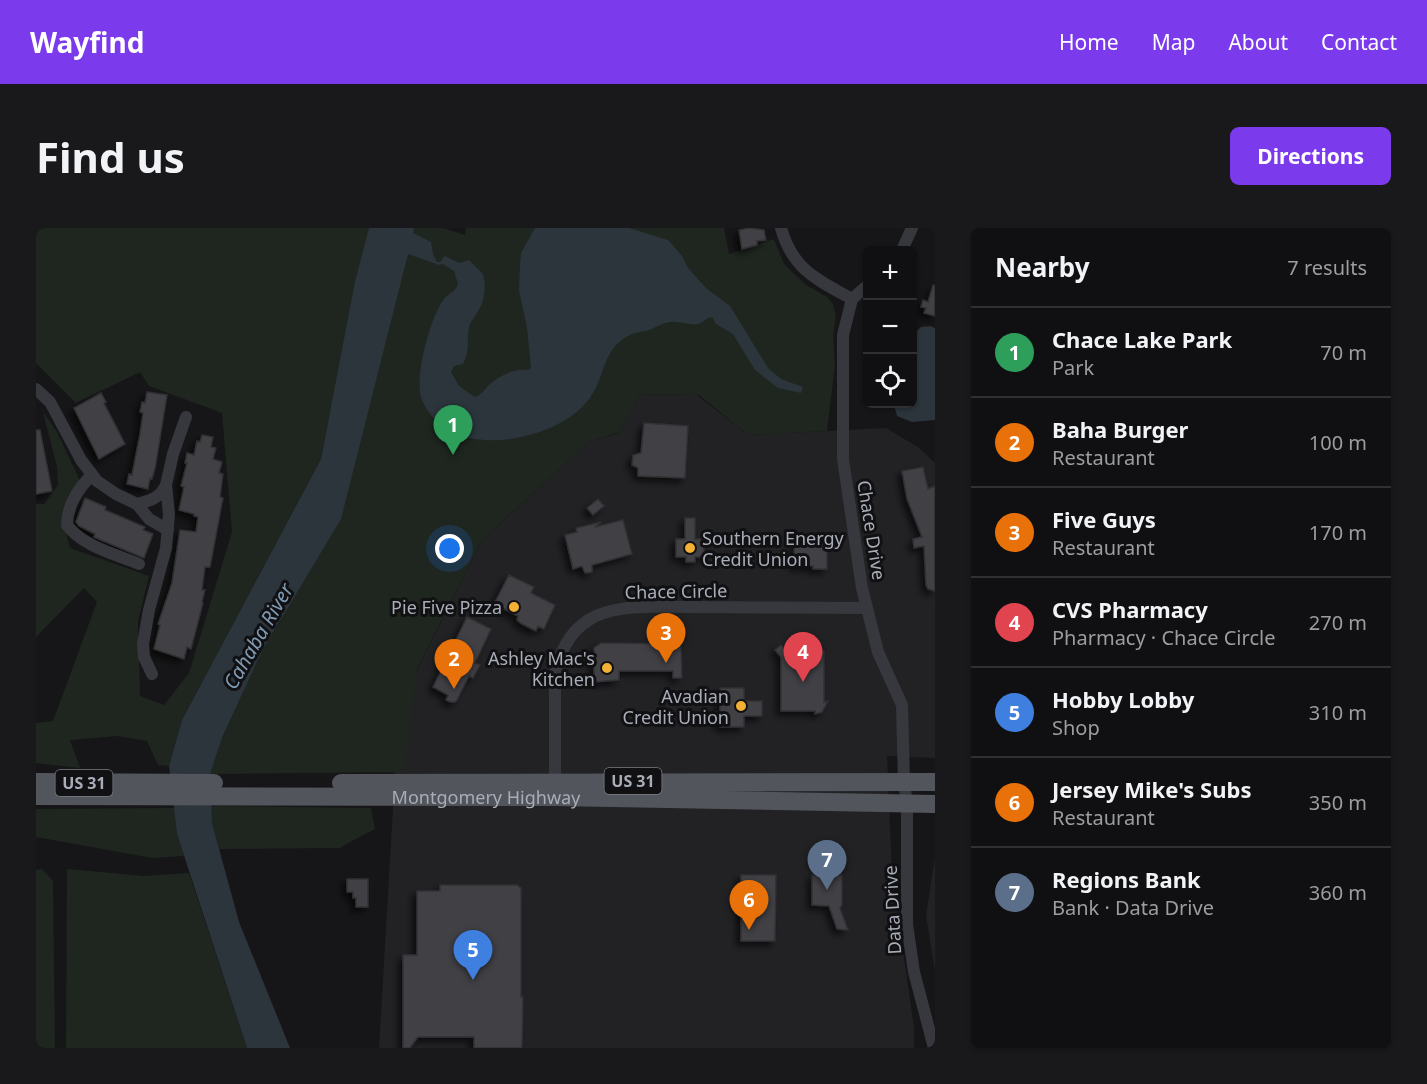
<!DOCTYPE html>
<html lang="en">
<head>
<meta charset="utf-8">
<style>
  body { margin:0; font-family:"Noto Sans",sans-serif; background:#19191b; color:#f1f3f6 }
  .controls { position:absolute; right:18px; top:18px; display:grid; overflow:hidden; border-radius:9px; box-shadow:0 2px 4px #0004 }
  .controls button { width:54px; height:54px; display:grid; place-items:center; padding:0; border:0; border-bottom:2px solid #303032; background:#101012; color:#f1f3f6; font:30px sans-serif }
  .you { position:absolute; left:414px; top:321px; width:21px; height:21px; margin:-15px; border:4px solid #fff; border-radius:50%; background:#1a73e8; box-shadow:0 0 0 9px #1a73e833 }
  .badge { display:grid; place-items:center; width:39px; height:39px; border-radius:50%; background:#7c3aed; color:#fff; font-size:20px; font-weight:700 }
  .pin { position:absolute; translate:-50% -50px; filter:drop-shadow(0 2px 3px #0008) }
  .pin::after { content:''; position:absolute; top:32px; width:21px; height:18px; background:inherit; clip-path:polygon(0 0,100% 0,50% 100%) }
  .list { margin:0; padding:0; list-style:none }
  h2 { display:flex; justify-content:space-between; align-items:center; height:78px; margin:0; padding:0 24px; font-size:26px }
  h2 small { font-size:20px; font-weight:400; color:#9c9d9f }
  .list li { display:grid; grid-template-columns:39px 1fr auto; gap:18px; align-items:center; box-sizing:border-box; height:90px; padding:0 24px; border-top:2px solid #303032 }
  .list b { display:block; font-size:22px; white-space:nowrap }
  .list p { margin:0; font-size:20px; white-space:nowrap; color:#9c9d9f }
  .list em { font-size:20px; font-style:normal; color:#9c9d9f }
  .icon { flex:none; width:33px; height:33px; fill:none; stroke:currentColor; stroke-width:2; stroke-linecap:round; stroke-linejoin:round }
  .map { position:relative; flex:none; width:899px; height:820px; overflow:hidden; border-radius:9px }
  header { display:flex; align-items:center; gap:36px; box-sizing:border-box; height:84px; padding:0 30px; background:#7c3aed; color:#fff }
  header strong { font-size:28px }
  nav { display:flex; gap:33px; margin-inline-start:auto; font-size:21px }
  .intro { display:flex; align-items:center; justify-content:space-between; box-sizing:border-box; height:144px; padding:0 36px }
  h1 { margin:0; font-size:42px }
  .button { padding:15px 27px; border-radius:9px; background:#7c3aed; color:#fff; font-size:21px; font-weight:700 }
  main { display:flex; gap:36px; padding:0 36px }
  aside { flex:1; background:#101012; border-radius:9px; box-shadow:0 2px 4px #0004 }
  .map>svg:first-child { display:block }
</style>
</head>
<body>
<header>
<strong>Wayfind</strong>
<nav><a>Home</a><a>Map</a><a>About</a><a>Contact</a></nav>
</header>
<div class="intro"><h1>Find us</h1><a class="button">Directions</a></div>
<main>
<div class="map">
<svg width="899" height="820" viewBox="0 0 899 820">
  <defs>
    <filter id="shadow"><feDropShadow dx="-4.5" dy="4.5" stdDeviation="3" flood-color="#0009"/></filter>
  </defs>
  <rect width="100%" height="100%" fill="#161618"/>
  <path fill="#222225" d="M605,166L661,167L712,207L850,200L882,219L899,235V530L851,528L856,644L878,800V820H343L363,478L446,312L553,214L582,205Z
    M899,629V743L890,687Z"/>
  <path fill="#1e261f" d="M0,0H407L429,7L430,0H688L693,26L738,11L748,36L770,57L791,69L797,76L800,88L797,108L799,137L791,203L712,207L663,167L605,166L583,204L553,214L446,312L381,441L368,544L174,546L186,510L226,423L244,394L296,240L294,184L285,231L146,492L133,538L122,537L111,513L81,508L34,512L44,540L0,535V495L17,493L61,374L48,360L0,409V276H8L22,257L21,239L7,184L21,204L47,259L27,294L34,320L113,348L102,393L104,468L128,477L153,445L196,304L186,185L113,158L104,144L40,175L0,135Z
    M175,578L335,580L339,601L303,620L183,621L176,595Z
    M138,580L141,606L148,628L116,630L0,609V581Z
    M6,641L17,653L19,820H0V642Z
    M31,641L108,648L153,645L211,820H30Z"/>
  <path fill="#2c353c" d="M333,0H378L377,5L395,14L397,26L401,34H404L409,28L423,35L433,32L447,46C450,57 449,73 442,83C439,89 434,93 433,100C430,115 435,119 427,136L418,138L415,144L423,158L439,169C446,166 449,161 454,156C463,148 481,139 492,142L495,140L491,99L483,63L484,37L485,25L499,0H593L632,12L646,28L652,40L670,60L694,78L732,140L745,151L767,159L765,165L742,160L719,142L697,106L680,96L677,90L674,89C670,91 666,95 662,96C654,98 644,93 635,94C627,94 618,101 610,103C606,104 600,104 596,106C568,118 570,143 557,165C533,207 450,226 410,201C399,193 389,182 385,169C379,146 394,92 407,72C412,65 419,65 422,56L418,43L407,36L403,37L372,26L305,291L226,423L186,510L174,546L176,595L203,694L254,820H211L141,606L133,538L146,492L285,231L319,54Z
    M894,98L899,100V192L876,194L861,188L858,176H876L877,107L885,99Z"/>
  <path fill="#404145" stroke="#303034" stroke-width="1.5" filter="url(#shadow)" d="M713,0L728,2L730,12L721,13V17L706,21L703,2Z
    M897,57L899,58V88L888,85L890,80L885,79L887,72L892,74Z
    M111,164L131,167L119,241L116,251L114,250L112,261L91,256L93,246L96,247L104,206L107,185L104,184L106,174L109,175Z
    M65,165L70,174L68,175L89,216L63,231L38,180Z
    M608,195L652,198L649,250L602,248V240L596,237L597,227L605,225Z
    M0,202H4L16,263L0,266Z
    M166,207L177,209L175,219L180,220L177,231L186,234L183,245L187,246L184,269L187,270L174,339H169L166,362H169L166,374L167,375L155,421L151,419L148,431L118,421L124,397L122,396L136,355L144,302L160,304L162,289L158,288V286L143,282L148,259L145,258L151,235H149L151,225L158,227L161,213L164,214Z
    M887,239L892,261L899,258V363L892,361L890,357L888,318L878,320L877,311L886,309L871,271L866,243Z
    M49,270L70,279L69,282L109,299L107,302L117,306L108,330L67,313L58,309L59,306L43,298L40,294Z
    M562,271L568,278L557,287L551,280Z
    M649,290H659V311H668V329H659V334H650V329H640V311H649Z
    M587,292L596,326L556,337V344L549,345L546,338L537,341L529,307L541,304L540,300L565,294L559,299Z
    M759,314H791V341H777V338H759L757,336Z
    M473,347L498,359L495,365L519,377L508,401L502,398L500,403L486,396L481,392L482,388L458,376Z
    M431,389L455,401L439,435L444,437L437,450L433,448L421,472L419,474H414L410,472L412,467L397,459Z
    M565,415L645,416L646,450H637V443H583V452L558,454V420Z
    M745,417L751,423H788V474L792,473L786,484L779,486V483H745V429L739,422Z
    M684,460H708V473H726V488H708V499H684V494H681V484H684Z
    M705,647H740L739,713H705Z
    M776,647H806V677L804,680L812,702L801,701L793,678L776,677Z
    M311,651H332V679H320V670H317V664H311Z
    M404,657H481L485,660V769H487L486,820H438V809H382L374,820H367V727H381V663H404Z"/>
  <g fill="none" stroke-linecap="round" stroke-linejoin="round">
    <path stroke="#37383d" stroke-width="12" d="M745,0C757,42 780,51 816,71
      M866,22L876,0
      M832,57L816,71L807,107V231L826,360L842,424L866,477L868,554L871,576V696L878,744L898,820
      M0,161L14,174L45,232L61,253L80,266L101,276L113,291L132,302
      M56,247C43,259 31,278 31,297C46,318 79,326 103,336
      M101,276C114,273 124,270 130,257
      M116,446L108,429L107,416L113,382L130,320L133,286L130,257L137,226L150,189
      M519,554V447C524,422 536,399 560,388C587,376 622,379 651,379C711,379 771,380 831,380"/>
    <g stroke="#53555c" stroke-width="18">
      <path d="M0,554L178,555"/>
      <path d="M305,555L899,554"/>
      <path id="s1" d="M0,568L521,569L899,576"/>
    </g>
  </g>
  <g fill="#f2b134" stroke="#111113" stroke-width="2">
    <circle cx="654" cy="320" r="6"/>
    <circle cx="478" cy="379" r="6"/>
    <circle cx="571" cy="440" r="6"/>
    <circle cx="705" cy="478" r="6"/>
  </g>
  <g text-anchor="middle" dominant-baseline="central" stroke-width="6" stroke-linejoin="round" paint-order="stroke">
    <g fill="#111113" stroke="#7b7e86" stroke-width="1.5">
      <rect x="568.5" y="540" width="57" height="26" rx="4.5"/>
      <rect x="19.5" y="542" width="57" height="26" rx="4.5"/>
    </g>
    <g font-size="16" font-weight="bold" fill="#a8adb8">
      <text x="597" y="553">US 31</text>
      <text x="48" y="555">US 31</text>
    </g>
    <g font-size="18" fill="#a8adb8" stroke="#111113">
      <text transform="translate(836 302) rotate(81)">Chace Drive</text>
      <text transform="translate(640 363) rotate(-1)">Chace Circle</text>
      <text stroke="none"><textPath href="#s1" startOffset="450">Montgomery Highway</textPath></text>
      <text transform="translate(856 682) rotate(-93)">Data Drive</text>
    </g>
    <g font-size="18" fill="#a8adb8" stroke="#111113" text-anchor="end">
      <text x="666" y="310" text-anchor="start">Southern Energy<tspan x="666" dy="21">Credit Union</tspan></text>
      <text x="466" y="379">Pie Five Pizza</text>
      <text x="559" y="430">Ashley Mac's<tspan x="559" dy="21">Kitchen</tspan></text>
      <text x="693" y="468">Avadian<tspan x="693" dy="21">Credit Union</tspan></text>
    </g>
    <g font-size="20" font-style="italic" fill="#7f9bb3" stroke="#111113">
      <text transform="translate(222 408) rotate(-60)">Cahaba River</text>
    </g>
  </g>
</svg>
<div class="controls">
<button>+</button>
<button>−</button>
<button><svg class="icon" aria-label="locate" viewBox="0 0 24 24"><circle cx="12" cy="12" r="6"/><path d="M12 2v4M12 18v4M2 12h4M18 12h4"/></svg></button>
</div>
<div class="you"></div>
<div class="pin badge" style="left:417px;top:227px;background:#2e9e5b">1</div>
<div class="pin badge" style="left:418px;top:461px;background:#e8710a">2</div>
<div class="pin badge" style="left:630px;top:435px;background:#e8710a">3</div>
<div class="pin badge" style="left:767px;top:454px;background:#e0444e">4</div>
<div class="pin badge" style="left:437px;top:752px;background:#3f7fe0">5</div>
<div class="pin badge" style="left:713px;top:702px;background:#e8710a">6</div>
<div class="pin badge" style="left:791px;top:662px;background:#5c6f8a">7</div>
</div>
<aside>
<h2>Nearby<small>7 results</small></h2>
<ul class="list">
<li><span class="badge" style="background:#2e9e5b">1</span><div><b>Chace Lake Park</b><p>Park</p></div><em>70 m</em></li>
<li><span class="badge" style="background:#e8710a">2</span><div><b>Baha Burger</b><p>Restaurant</p></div><em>100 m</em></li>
<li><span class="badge" style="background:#e8710a">3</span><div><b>Five Guys</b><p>Restaurant</p></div><em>170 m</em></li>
<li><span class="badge" style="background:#e0444e">4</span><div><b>CVS Pharmacy</b><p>Pharmacy · Chace Circle</p></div><em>270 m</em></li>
<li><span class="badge" style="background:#3f7fe0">5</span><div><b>Hobby Lobby</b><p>Shop</p></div><em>310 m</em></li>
<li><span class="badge" style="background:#e8710a">6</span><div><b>Jersey Mike's Subs</b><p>Restaurant</p></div><em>350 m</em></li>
<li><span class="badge" style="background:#5c6f8a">7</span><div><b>Regions Bank</b><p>Bank · Data Drive</p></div><em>360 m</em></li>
</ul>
</aside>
</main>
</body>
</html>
